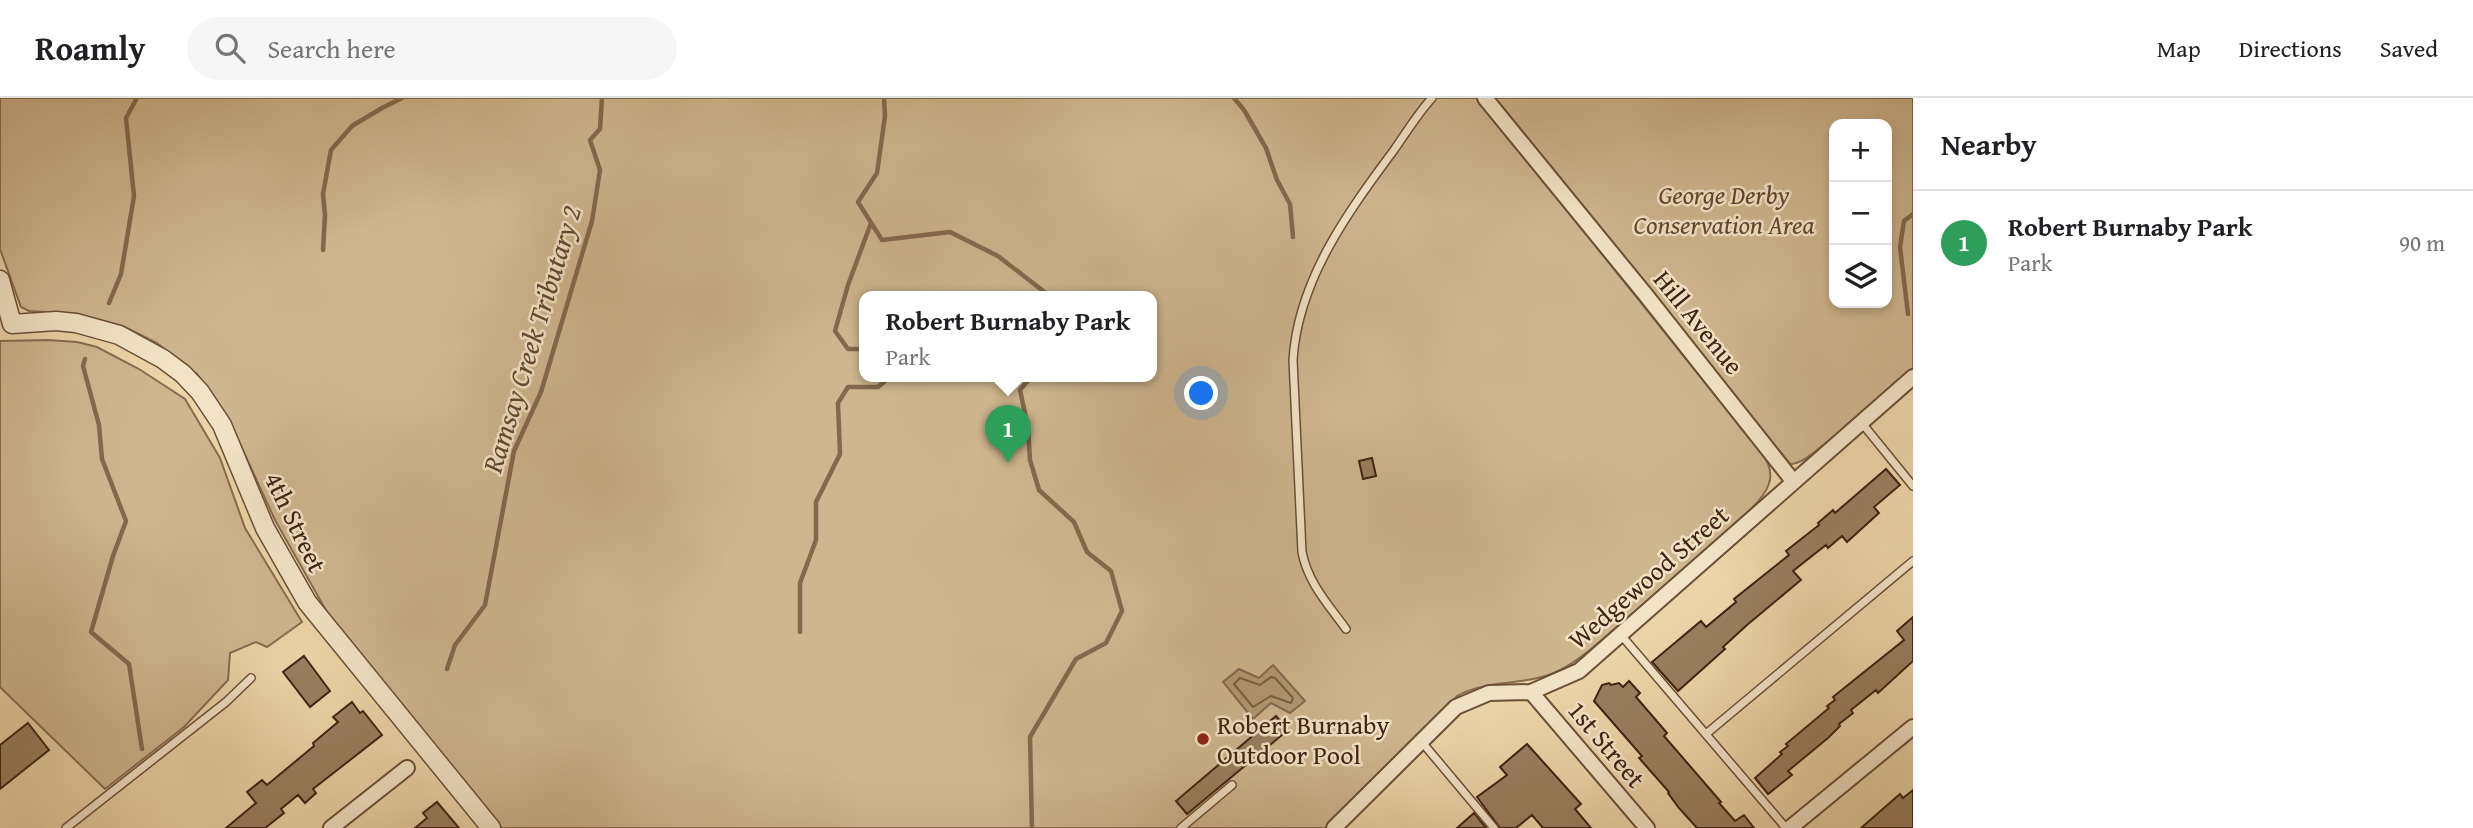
<!DOCTYPE html>
<html lang="en">
<head>
<meta charset="utf-8">
<style>
  body { margin:0; font-family:"Gentium Book Plus",serif; background:#f6f6f6; color:#202124 }
  .controls { position:absolute; right:21px; top:21px; display:grid; overflow:hidden; border-radius:14px; box-shadow:0 4px 10px #0003 }
  .controls button { width:63px; height:63px; display:grid; place-items:center; padding:0; border:0; border-bottom:2px solid #e0e0e0; background:#fff; color:#202124; font:35px sans-serif }
  .you { position:absolute; left:1202px; top:296px; width:24px; height:24px; margin:-18px; border:5px solid #fff; border-radius:50%; background:#1a73e8; box-shadow:0 0 0 10px #1a73e833 }
  .badge { display:grid; place-items:center; width:46px; height:46px; border-radius:50%; background:#db2777; color:#fff; font-size:23px; font-weight:700 }
  .pin { position:absolute; translate:-50% -58px; filter:drop-shadow(0 2px 4px #0008) }
  .pin::after { content:''; position:absolute; top:37px; width:24px; height:21px; background:inherit; clip-path:polygon(0 0,100% 0,50% 100%) }
  .popup { position:absolute; left:859px; top:193px; width:298px; height:91px; box-sizing:border-box; display:grid; place-content:center; border-radius:14px; background:#fff; filter:drop-shadow(0 2px 5px #0005); font-size:23px; white-space:nowrap; color:#757577 }
  .popup b { font-size:26px; color:#202124 }
  .popup::after { content:''; position:absolute; left:50%; top:100%; margin-left:-14px; border:14px solid transparent; border-top-color:#fff }
  .list { margin:0; padding:0; list-style:none }
  h2 { display:flex; justify-content:space-between; align-items:center; height:91px; margin:0; padding:0 28px; font-size:30px }
  h2 small { font-size:23px; font-weight:400; color:#757577 }
  .list li { display:grid; grid-template-columns:46px 1fr auto; gap:21px; align-items:center; box-sizing:border-box; height:105px; padding:0 28px; border-top:2px solid #e0e0e0 }
  .list b { display:block; font-size:26px; white-space:nowrap }
  .list p { margin:0; font-size:23px; white-space:nowrap; color:#757577 }
  .list em { font-size:23px; font-style:normal; color:#757577 }
  .icon { flex:none; width:38px; height:38px; fill:none; stroke:currentColor; stroke-width:2; stroke-linecap:round; stroke-linejoin:round }
  .map { position:relative; flex:none; width:1913px; height:730px; overflow:hidden }
  header { display:flex; align-items:center; gap:42px; box-sizing:border-box; height:98px; padding:0 35px; background:#fff; border-bottom:2px solid #e0e0e0 }
  header strong { font-size:33px }
  nav { display:flex; gap:38px; margin-inline-start:auto; font-size:24px }
  .search { width:490px; height:63px; background:#f6f6f6; display:flex; align-items:center; gap:18px; box-sizing:border-box; padding:0 24px; border-radius:38px; color:#757577; font-size:26px }
  main { display:flex }
  aside { flex:1; background:#fff }
  .map>svg:first-child { display:block }
</style>
</head>
<body>
<header>
<strong>Roamly</strong>
<div class="search"><svg class="icon" aria-label="search" viewBox="0 0 24 24"><circle cx="10" cy="10" r="6"/><path d="M15 15l6 6"/></svg>Search here</div>
<nav><a>Map</a><a>Directions</a><a>Saved</a></nav>
</header>
<main>
<div class="map">
<svg width="1913" height="730" viewBox="0 0 1913 730">
  <rect width="100%" height="100%" fill="#ebd4a7"/>
  <filter id="stains"><feTurbulence type="fractalNoise" baseFrequency=".00286" numOctaves="4"/><feColorMatrix values="0 0 0 0 .2 0 0 0 0 .09 0 0 0 0 .02 0 0 0 .5 -.17"/></filter>
  <radialGradient id="worn" r=".72"><stop offset=".6" stop-color="#630" stop-opacity="0"/><stop offset="1" stop-color="#630" stop-opacity=".3"/></radialGradient>
  <path fill="#ceb68e" stroke="#876c50" stroke-width="2" fill-rule="evenodd" d="M0,0H1477L1763,357C1778,378 1768,394 1751,411C1707,450 1665,490 1619,527C1600,543 1582,561 1560,572C1528,589 1489,580 1457,598L1328,730H502L332,523L275,422L229,322L197,276L157,245L123,228L79,216L29,213L21,209L0,151ZM864,199H1152V279H864Z
    M1495,0H1913V270L1838,337C1823,344 1806,366 1790,366ZM1834,26H1887V205H1834Z
    M48,242L77,244L97,249L139,271L185,301L220,360L245,430L302,524L267,549L256,544L230,555L228,582L184,629L105,691L0,589V243Z"/>
  <path fill="#b19874" stroke="#84694d" stroke-width="2" d="M1273,567L1305,603L1290,615L1271,605L1253,621L1223,584L1239,571L1259,580Z"/>
  <g fill="none" stroke-linecap="round" stroke-linejoin="round">
    <path stroke="#785e43" stroke-width="2" d="M1271,579L1275,580L1293,600L1291,605L1271,598L1253,609L1234,586L1240,580L1260,587Z"/>
    <path stroke="#84694d" stroke-width="4.5" d="M884,0L885,18L877,75L858,104L882,142L950,134L998,158L1047,196V199
      M1234,0L1244,12L1266,50L1277,82L1290,106L1293,139
      M323,152L325,117L323,96L331,52L352,28L382,10L402,0
      M109,205L121,176L134,98L126,20L137,0
      M1908,216L1900,149L1904,123L1913,116
      M864,251H848L835,233L848,187L871,125
      M85,261L83,268L99,327L102,361L126,423L113,458L91,534L129,566L142,651
      M1031,279L1020,292L1028,330L1030,362L1039,392L1074,424L1087,454L1111,473L1122,513L1106,545L1076,561L1030,639L1032,730
      M800,534V485L816,442V404L840,356L838,305L848,289H878L890,279
      M447,571L455,547L485,507L514,353L541,294L592,123L600,72L590,42L600,31L602,0"/>
  </g>
  <path fill="#997f5f" stroke="#402312" stroke-width="2" d="M1372,360L1376,378L1363,381L1359,363Z
    M1886,371L1900,387L1874,409L1879,415L1847,444L1842,438L1828,450L1826,447L1793,473L1801,482L1747,527L1723,549L1725,551L1678,593L1652,564L1701,523L1706,529L1736,504L1734,501L1789,457L1786,453L1819,427L1818,425L1833,412L1835,415Z
    M1913,519V563L1878,595L1876,592L1851,612L1853,615L1839,626L1840,628L1828,640L1788,673L1792,677L1768,696L1755,680L1782,656L1780,654L1788,648L1786,646L1829,610L1827,608L1835,602L1833,599L1904,542L1897,533Z
    M304,558L330,593L310,609L283,574Z
    M1629,583L1640,595L1636,599L1667,635L1664,638L1721,704L1719,705L1735,723L1744,717L1754,730H1697L1679,710L1668,695L1669,694L1639,660L1642,658L1594,603L1602,587L1609,585L1611,587L1619,585L1623,589Z
    M352,604L360,615L363,613L382,637L313,691L316,695L305,705L298,697L281,711L284,715L265,730H226L256,705L247,694L262,682L267,687L314,648L313,645L338,624L333,619Z
    M1276,618L1288,632L1187,716L1176,703Z
    M28,625L49,652L0,691V647Z
    M1527,646L1581,706L1575,711L1591,730H1543L1532,717L1516,730H1500L1477,699L1507,677L1500,669Z
    M1913,692V730H1861L1900,696L1903,700Z
    M437,704L459,730H415L427,720L423,715Z
    M1474,715L1486,730H1457Z"/>
  <g fill="none" stroke-linecap="round" stroke-linejoin="round">
    <g stroke="#6b4f37" stroke-width="10">
      <path id="service" d="M1861,324L1913,388
        M1346,531C1328,506 1308,485 1302,454L1293,262C1298,182 1348,114 1394,52C1406,35 1418,15 1432,0
        M1621,537L1786,730
        M1706,636L1913,463
        M1421,643L1494,730
        M66,730L226,604L251,580
        M1181,730L1232,687"/>
    </g>
    <g stroke="#6b4f37" stroke-width="18">
      <path id="minor" d="M1485,0L1645,196L1793,383
        M1531,594L1647,730
        M331,730L407,670
        M1334,730L1456,609L1489,595L1531,594L1579,573L1913,279
        M1790,730L1913,629"/>
    </g>
    <g stroke="#6b4f37" stroke-width="21">
      <path id="tertiary" d="M0,182L12,226L56,223L76,225L119,237L163,261L183,276L200,294L222,327L265,430L307,504L491,730"/>
    </g>
    <use href="#service" stroke="#f2e3c6" stroke-width="7"/>
    <use href="#minor" stroke="#f2e3c6" stroke-width="14"/>
    <use href="#tertiary" stroke="#f2e3c6" stroke-width="18"/>
  </g>
  <circle fill="#8f2418" stroke="#f2e3c6" stroke-width="2.5" cx="1203" cy="641" r="7"/>
  <g text-anchor="middle" dominant-baseline="central" stroke-width="5" stroke-linejoin="round" paint-order="stroke">
    <g font-size="26" font-style="italic" fill="#644831" stroke="#f2e3c6">
      <text x="1724" y="96">George Derby<tspan x="1724" dy="30">Conservation Area</tspan></text>
    </g>
    <g font-size="26" fill="#402312" stroke="#f2e3c6">
      <text transform="translate(1699 224) rotate(51)">Hill Avenue</text>
      <text transform="translate(296 424) rotate(64)">4th Street</text>
      <text transform="translate(1648 479) rotate(-41)">Wedgewood Street</text>
      <text transform="translate(1607 646) rotate(50)">1st Street</text>
    </g>
    <g font-size="26" fill="#402312" stroke="#f2e3c6" text-anchor="start">
      <text x="1217" y="626">Robert Burnaby<tspan x="1217" dy="30">Outdoor Pool</tspan></text>
    </g>
    <g font-size="28" font-style="italic" fill="#62462f" stroke="#f2e3c6">
      <text transform="translate(531 241) rotate(-73)">Ramsay Creek Tributary 2</text>
    </g>
  </g>
  <rect width="100%" height="100%" filter="url(#stains)"/>
  <rect width="100%" height="100%" fill="url(#worn)"/>
</svg>
<div class="controls">
<button>+</button>
<button>−</button>
<button><svg class="icon" aria-label="layers" viewBox="0 0 24 24"><path d="M12 4l9 5-9 5-9-5zM3 14l9 5 9-5"/></svg></button>
</div>
<div class="you"></div>
<div class="pin badge" style="left:1008px;top:365px;background:#2e9e5b">1</div>
<div class="popup"><b>Robert Burnaby Park</b>Park</div>
</div>
<aside>
<h2>Nearby<small></small></h2>
<ul class="list">
<li><span class="badge" style="background:#2e9e5b">1</span><div><b>Robert Burnaby Park</b><p>Park</p></div><em>90 m</em></li>
</ul>
</aside>
</main>
</body>
</html>
